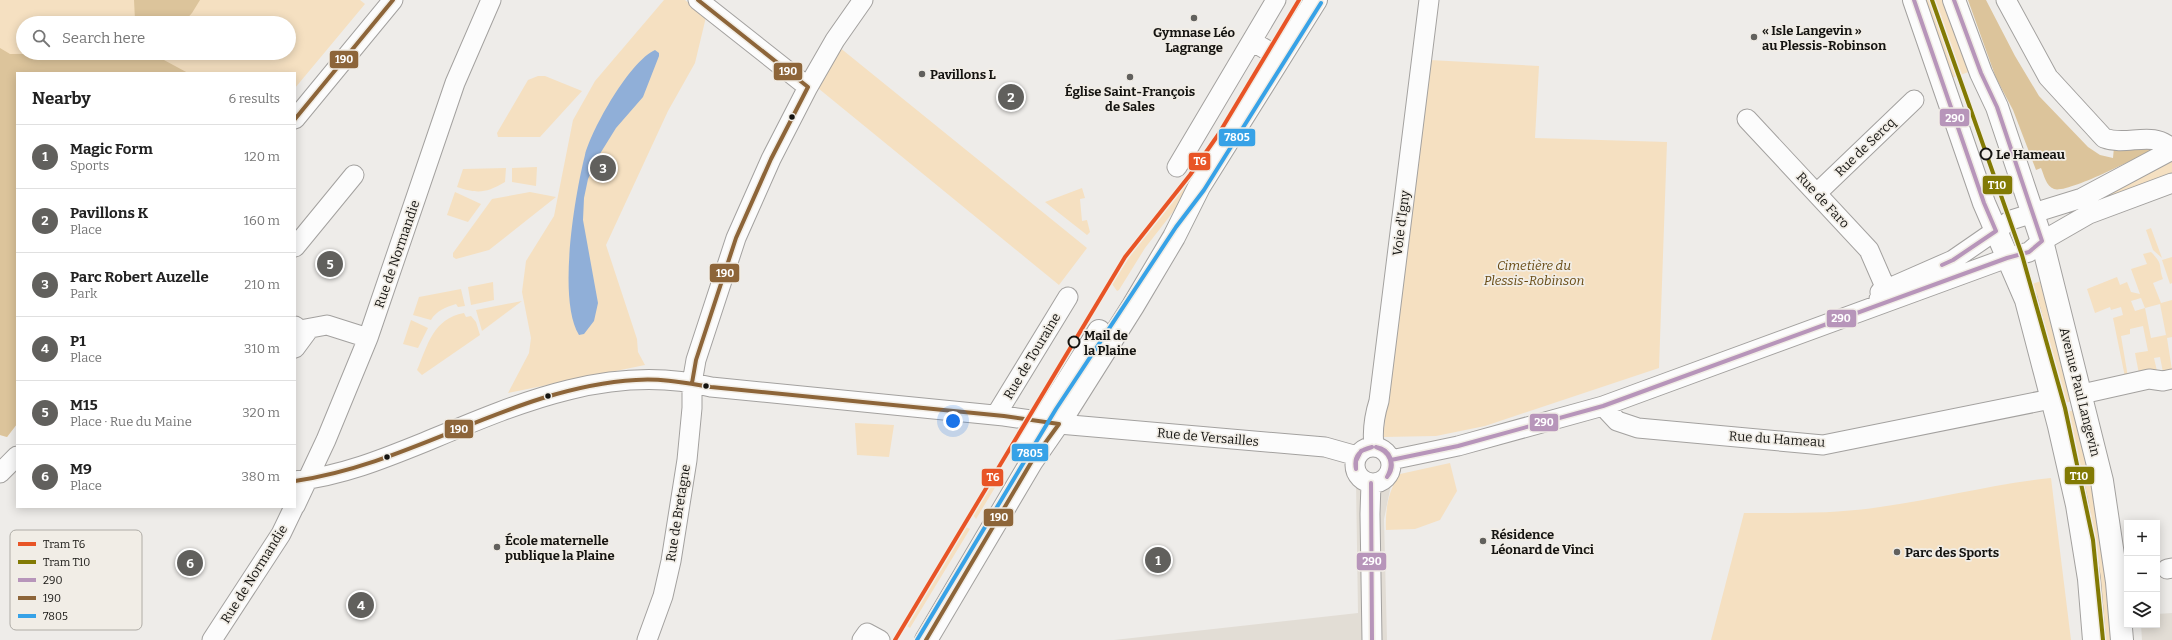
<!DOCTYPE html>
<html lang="en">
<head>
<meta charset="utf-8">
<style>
  body { margin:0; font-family:Bitter,serif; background:#f6f6f6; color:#222 }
  .controls { position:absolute; right:12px; bottom:12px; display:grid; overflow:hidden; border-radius:0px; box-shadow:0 2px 10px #0003 }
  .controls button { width:36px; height:36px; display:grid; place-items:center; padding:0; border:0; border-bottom:1px solid #e0e0e0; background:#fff; color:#222; font:20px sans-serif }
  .you { position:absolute; left:953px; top:421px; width:14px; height:14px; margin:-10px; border:3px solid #fff; border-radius:50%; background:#1a73e8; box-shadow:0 0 0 6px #1a73e833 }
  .badge { display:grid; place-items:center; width:26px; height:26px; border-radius:50%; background:#61605d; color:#fff; font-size:13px; font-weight:700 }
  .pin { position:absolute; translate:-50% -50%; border:2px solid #fff; box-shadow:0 1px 4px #0006 }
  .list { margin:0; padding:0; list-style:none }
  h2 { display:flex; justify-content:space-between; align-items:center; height:52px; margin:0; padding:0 16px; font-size:17px }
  h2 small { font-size:13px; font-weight:400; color:#767676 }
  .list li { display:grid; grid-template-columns:26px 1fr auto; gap:12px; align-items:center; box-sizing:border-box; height:64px; padding:0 16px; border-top:1px solid #e0e0e0 }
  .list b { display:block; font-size:15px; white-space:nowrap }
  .list p { margin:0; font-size:13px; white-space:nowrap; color:#767676 }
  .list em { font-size:13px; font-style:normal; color:#767676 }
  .icon { flex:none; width:22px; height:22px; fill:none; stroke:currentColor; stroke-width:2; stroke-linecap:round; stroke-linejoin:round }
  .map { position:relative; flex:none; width:2172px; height:640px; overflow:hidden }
  .search { position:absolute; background:#fff; box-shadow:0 2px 10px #0003; left:16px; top:16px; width:280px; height:44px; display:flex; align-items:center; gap:10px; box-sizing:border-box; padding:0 14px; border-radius:22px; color:#767676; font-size:15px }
  .panel { position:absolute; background:#fff; box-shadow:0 2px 10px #0003; left:16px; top:72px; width:280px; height:436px; border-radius:0px }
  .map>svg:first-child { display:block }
</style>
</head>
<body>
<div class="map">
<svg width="2172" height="640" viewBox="0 0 2172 640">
  <rect width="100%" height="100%" fill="#eeece9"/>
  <path fill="#e2ddd5" d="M1356,481L1391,485L1384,519L1387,640H1114L1358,613Z
    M2172,613V640H2142L2141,625H2157V614Z"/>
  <path fill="#f5e0c1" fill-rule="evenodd" d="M0,0H360L365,4L295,88V73H17V424L7,437L0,435ZM23,23H289V53H23Z
    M664,0H685L706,17L695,63L668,111L606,245L637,339L638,352L645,365L508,393L529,353L531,338L522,292L526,261L554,216L573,120L595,81Z
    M1922,0H1950L1977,69L1949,79Z
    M839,47L1087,248L1059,285L813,84Z
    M1430,60L1539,66L1535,138L1667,142L1659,368L1485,426L1436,436L1383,437Z
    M538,76H545L582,91L540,137H498L497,133L528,80Z
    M2172,161V174L2074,215L2072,209Z
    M537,167L536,186L512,182V168Z
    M506,168L505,182C486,193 478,194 457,187L463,169Z
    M1198,170L1187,194L1145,248L1119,290L1117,291L1112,284L1139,242Z
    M1082,188L1085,198L1080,199L1082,221L1087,220L1090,232L1087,235L1045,202Z
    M455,192L481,204L468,222L447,215Z
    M530,192L556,197L489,250L456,259L453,257V253L492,199Z
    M2151,228L2162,258L2153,250L2146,230Z
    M2151,252C2164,265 2158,265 2163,279L2153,283L2161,303L2172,300V337L2167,338L2172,370L2163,372L2160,357L2154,358L2157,371L2139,374L2135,353L2148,351L2143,326L2130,329V334L2121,336L2128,377H2125L2113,318L2123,315L2121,307L2111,310L2110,307L2095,313L2087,289L2117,277L2120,285L2127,282L2131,292L2140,294L2131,269L2147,264L2143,254ZM2141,298L2145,308L2135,311L2131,301ZM2160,304L2166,335L2151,338L2145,308Z
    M2172,257V283L2170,284L2162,260Z
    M2044,280L2077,400L2056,405L2023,287Z
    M493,282L494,300L471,305L468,287Z
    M461,289L465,306L458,307L456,304C446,307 436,311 431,320L413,315L419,297Z
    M522,301L482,331L476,310Z
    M464,313L466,317L471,316L476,322L480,335L422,375L417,370C428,344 433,319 464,313Z
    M411,320L428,328L418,348L403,344Z
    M2079,409L2117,640H2097L2058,414Z
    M855,423L894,425L889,457L857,455Z
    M1450,463L1457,491L1440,520L1415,529L1386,530C1385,511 1388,490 1400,474Z
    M998,474L1002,476L976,519L973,515Z
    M2051,478L2071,640H1711L1744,513C1789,513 1835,514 1880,507C1938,499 1993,484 2051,478Z
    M966,527L970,529L910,628L907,626Z"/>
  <path fill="#dcc49b" d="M134,0H200L192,13L183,23H138L135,20Z
    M1968,0H1986L2015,56L2039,96L2088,147L2100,155L2113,158L2114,147L2149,143L2154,149C2138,157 2067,194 2054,189C2046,186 2044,175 2041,168L2036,170L2013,110L1996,78Z
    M0,48L10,54L151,53L188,73H17V424L7,437L0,435Z"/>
  <path fill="#90afd8" d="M655,50L659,53V56L643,97L616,128L598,157L588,179L584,198L583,220L598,303L594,321L584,334L579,335C557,300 575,194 585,155C592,128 630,61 655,50Z"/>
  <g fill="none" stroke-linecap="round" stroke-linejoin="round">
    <g stroke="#a3a19f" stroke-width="21">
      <path id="minor" d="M698,0L808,87
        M2006,0L2048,77L2104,138C2128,147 2152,129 2172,149
        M1253,42L1279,57
        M295,119L393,0
        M1747,119L1869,250L1886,289L1879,299
        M1177,167L1276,0
        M1817,193L1914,100
        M295,247L354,175
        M1880,292L1953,260L2011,220L2082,198L2172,150
        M295,326L300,330L327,325L368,338
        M295,348L309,329
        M2082,394L2149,379L2163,381L2172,379
        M1603,406L1617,421L1638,428L1823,445L2051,399
        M996,415L1068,297
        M1374,446C1372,430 1374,417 1379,401L1429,0
        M1355 465a18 18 0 1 1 36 0a18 18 0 1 1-36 0Z
        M1391,460L1458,446L1603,406L2007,258L2029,252L2042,241L2089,214L2172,183
        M0,473L17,456
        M295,481C341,476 383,459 425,442C516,404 611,362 711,387L1004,416L1059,424L1325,447L1357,456
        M1371,483L1370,514L1372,640
        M295,506L326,440L368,338L455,83L491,0
        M2167,569L2172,568
        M212,640L281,534L294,507
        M647,640L663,596L671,561L687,460L692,408V383L696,360L736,238L771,159L808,87L835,40L863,0
        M862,640L867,633L880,640"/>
    </g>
    <g stroke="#a3a19f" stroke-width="24">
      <path id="major" d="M1914,0L1984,203L2026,300L2059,426L2077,505L2089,579L2094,640
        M1954,0L1981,73L1997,107L2042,241L2102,481L2117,582L2122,640
        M1028,444L1099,331
        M926,640L1032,461L1068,409L1133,306L1174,237L1199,187L1316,0"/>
    </g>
    <use href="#minor" stroke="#fcfcfc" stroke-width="19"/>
    <use href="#major" stroke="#fcfcfc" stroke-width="22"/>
    <g stroke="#f1ede6" stroke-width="7">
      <path id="bus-1" d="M1914,0L1984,203L1996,231L1953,260L1942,265
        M1376,447C1390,449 1397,465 1387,477
        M1376,447C1391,452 1394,464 1387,477
        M1391,460L1458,446L1603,406L2007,258L2029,252L2042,241L1997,107L1981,73L1954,0
        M1356,469C1353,456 1361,449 1372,447
        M1356,469V461L1361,451L1372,447
        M1371,483L1372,640"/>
    </g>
    <g stroke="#f1ede6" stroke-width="7">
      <path id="bus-2" d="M295,119L393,0
        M692,383L696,360L736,238L771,159L808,87L698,0
        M295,481C414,464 515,387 636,380C661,378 686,383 711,387L1004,416L1059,424L1032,461L926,640"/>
    </g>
    <g stroke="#f1ede6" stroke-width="7">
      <path id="bus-3" d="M917,640L1056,409L1176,227L1204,190L1321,3"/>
    </g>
    <use href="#bus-1" stroke="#b795ba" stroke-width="4"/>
    <use href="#bus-2" stroke="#8d6539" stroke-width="4"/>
    <use href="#bus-3" stroke="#37a2e7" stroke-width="4"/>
    <g stroke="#f1ede6" stroke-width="7">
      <path id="tram-1" d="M895,640L1125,257L1190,175L1218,135L1299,0"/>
    </g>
    <g stroke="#f1ede6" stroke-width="7">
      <path id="tram-2" d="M1932,0L2022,255L2065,408L2093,540L2103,640"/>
    </g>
    <use href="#tram-1" stroke="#e85426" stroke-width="4"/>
    <use href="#tram-2" stroke="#827a04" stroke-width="4"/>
  </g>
  <g fill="#61605d" stroke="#f1ede6" stroke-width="1.5">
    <circle cx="1194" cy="18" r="4"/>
    <circle cx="1754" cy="37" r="4"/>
    <circle cx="922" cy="74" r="4"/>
    <circle cx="1130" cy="77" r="4"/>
    <circle cx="1483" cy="541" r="4"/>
    <circle cx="497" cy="547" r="4"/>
    <circle cx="1897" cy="552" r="4"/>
  </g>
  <g fill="#151411" stroke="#f1ede6" stroke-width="1.5">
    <circle cx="792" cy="117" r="3.5"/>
    <circle cx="706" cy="386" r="3.5"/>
    <circle cx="548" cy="396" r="3.5"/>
    <circle cx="387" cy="457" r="3.5"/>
  </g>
  <g fill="#f1ede6" stroke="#151411" stroke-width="2">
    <circle cx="1986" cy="154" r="5.5"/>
    <circle cx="1074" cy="342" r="5.5"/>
  </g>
  <g text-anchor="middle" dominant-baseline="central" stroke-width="3.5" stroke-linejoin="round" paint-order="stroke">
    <g font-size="13" font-weight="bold" fill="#151411" stroke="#f1ede6" text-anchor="start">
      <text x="1762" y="30">« Isle Langevin »<tspan x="1762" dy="15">au Plessis-Robinson</tspan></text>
      <text x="1194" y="32" text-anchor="middle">Gymnase Léo<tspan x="1194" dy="15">Lagrange</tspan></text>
      <text x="930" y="74">Pavillons L</text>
      <text x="1130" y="91" text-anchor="middle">Église Saint-François<tspan x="1130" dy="15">de Sales</tspan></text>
      <text x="1491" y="534">Résidence<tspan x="1491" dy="15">Léonard de Vinci</tspan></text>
      <text x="505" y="540">École maternelle<tspan x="505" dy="15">publique la Plaine</tspan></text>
      <text x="1905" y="552">Parc des Sports</text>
    </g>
    <g font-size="13" fill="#151411" stroke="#f1ede6">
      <text transform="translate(1865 147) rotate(-44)">Rue de Sercq</text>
      <text transform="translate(1823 200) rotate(47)">Rue de Faro</text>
      <text transform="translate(1401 223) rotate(-83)">Voie d'Igny</text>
      <text transform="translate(397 254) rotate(-71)">Rue de Normandie</text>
      <text transform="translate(1032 356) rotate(-59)">Rue de Touraine</text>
      <text transform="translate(2080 392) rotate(76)">Avenue Paul Langevin</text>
      <text transform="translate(1208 437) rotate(5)">Rue de Versailles</text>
      <text transform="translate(1777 439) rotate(4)">Rue du Hameau</text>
      <text transform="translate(678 513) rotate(-81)">Rue de Bretagne</text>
      <text transform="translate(254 574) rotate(-58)">Rue de Normandie</text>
    </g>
    <g font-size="13" font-weight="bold" fill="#151411" stroke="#f1ede6" text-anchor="start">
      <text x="1996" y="154">Le Hameau</text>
      <text x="1084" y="335">Mail de<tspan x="1084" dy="15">la Plaine</tspan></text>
    </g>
    <g font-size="13" font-style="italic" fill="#674a13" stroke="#f1ede6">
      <text x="1534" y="265">Cimetière du<tspan x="1534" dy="15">Plessis-Robinson</tspan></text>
    </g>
  </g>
  <rect x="10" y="530" width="132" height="100" rx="6" fill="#f1ede6" stroke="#afaca6" stroke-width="1"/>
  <rect x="18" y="542" width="18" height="4" fill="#e85426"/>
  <rect x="18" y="560" width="18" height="4" fill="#827a04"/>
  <rect x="18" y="578" width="18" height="4" fill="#b795ba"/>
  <rect x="18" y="596" width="18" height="4" fill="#8d6539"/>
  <rect x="18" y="614" width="18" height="4" fill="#37a2e7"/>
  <g font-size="11" fill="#151411">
    <text x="43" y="548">Tram T6</text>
    <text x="43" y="566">Tram T10</text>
    <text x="43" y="584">290</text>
    <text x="43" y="602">190</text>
    <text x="43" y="620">7805</text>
  </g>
  <g stroke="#f1ede6" stroke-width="1.5">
    <rect x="329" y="50" width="30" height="19" rx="4" fill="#8d6539"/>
    <rect x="773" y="62" width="30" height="19" rx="4" fill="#8d6539"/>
    <rect x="1939" y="108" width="31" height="19" rx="4" fill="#b795ba"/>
    <rect x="1218" y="128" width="38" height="19" rx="4" fill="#37a2e7"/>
    <rect x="1188" y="152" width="23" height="19" rx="4" fill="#e85426"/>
    <rect x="1982" y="175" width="31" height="20" rx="4" fill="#827a04"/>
    <rect x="709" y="263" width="31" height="20" rx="4" fill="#8d6539"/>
    <rect x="1826" y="309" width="31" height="19" rx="4" fill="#b795ba"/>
    <rect x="1529" y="413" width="30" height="19" rx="4" fill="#b795ba"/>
    <rect x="444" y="419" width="30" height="20" rx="4" fill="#8d6539"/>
    <rect x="1011" y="443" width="38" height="19" rx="4" fill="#37a2e7"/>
    <rect x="2064" y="466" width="31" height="19" rx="4" fill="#827a04"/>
    <rect x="981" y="468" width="23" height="19" rx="4" fill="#e85426"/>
    <rect x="983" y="508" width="31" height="19" rx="4" fill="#8d6539"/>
    <rect x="1356" y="552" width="31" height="19" rx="4" fill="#b795ba"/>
  </g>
  <g font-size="11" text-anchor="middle" font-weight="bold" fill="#fff">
    <text x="344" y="63">190</text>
    <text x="788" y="75">190</text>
    <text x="1955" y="122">290</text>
    <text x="1237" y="141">7805</text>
    <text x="1200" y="165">T6</text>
    <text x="1997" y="189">T10</text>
    <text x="725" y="277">190</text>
    <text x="1841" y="322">290</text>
    <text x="1544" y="426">290</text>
    <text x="459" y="433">190</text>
    <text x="1030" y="457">7805</text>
    <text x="2079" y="480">T10</text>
    <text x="993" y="481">T6</text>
    <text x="999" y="521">190</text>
    <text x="1372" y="565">290</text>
  </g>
</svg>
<div class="controls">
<button>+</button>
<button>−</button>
<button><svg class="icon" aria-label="layers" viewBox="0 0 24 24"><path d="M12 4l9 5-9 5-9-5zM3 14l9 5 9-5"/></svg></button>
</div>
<div class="you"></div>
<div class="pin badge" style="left:1158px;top:560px">1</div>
<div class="pin badge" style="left:1011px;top:97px">2</div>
<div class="pin badge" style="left:603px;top:168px">3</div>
<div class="pin badge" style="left:361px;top:605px">4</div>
<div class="pin badge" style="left:330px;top:264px">5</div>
<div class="pin badge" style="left:190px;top:563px">6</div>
<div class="search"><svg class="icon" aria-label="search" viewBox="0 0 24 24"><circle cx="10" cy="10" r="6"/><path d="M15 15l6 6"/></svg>Search here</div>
<section class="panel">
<h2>Nearby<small>6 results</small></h2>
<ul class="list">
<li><span class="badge">1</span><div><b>Magic Form</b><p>Sports</p></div><em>120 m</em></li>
<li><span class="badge">2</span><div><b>Pavillons K</b><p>Place</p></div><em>160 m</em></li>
<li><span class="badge">3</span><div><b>Parc Robert Auzelle</b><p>Park</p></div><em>210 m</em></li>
<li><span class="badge">4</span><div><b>P1</b><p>Place</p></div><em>310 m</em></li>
<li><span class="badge">5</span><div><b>M15</b><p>Place · Rue du Maine</p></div><em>320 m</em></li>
<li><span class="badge">6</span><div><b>M9</b><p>Place</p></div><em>380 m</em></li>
</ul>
</section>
</div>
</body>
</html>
